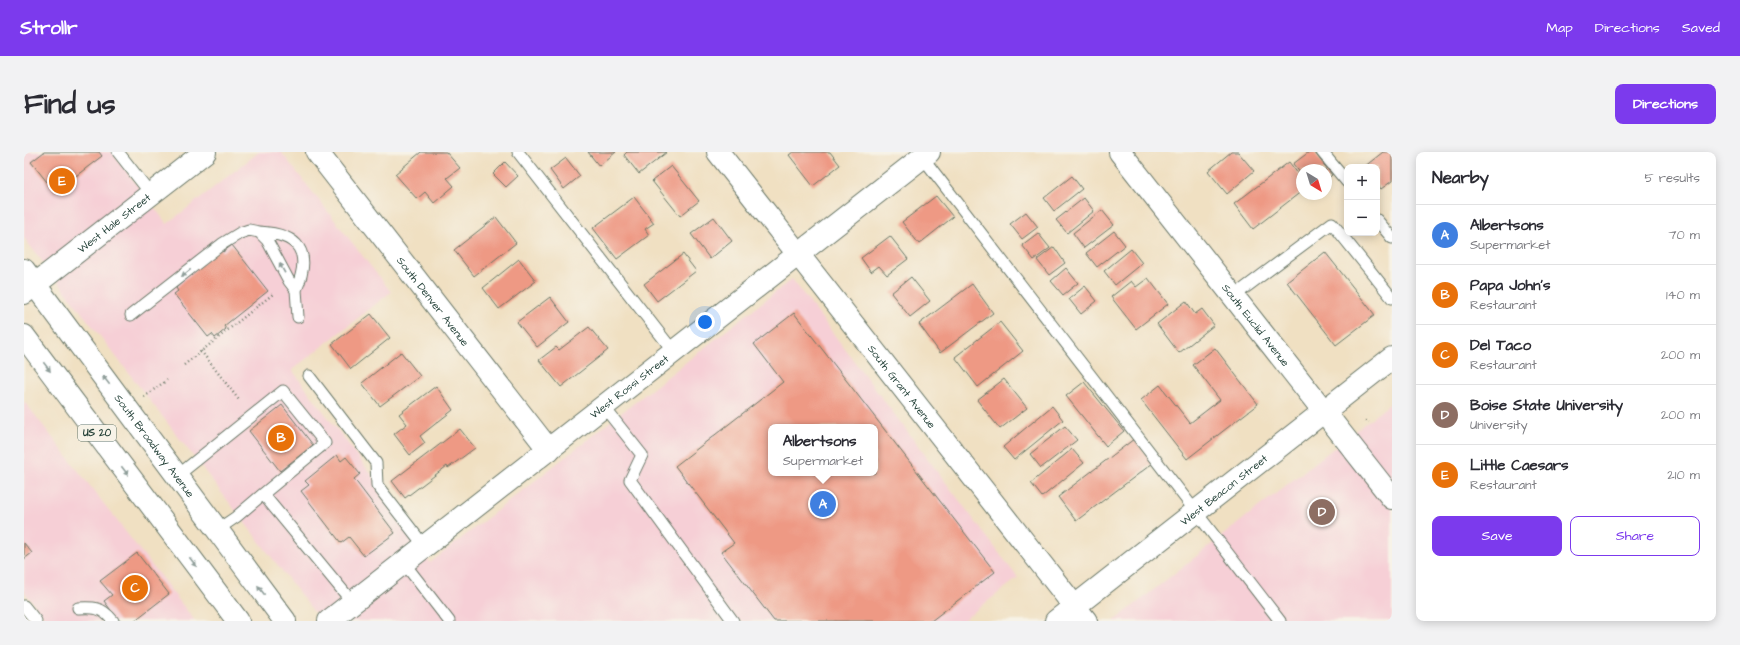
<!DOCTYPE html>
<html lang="en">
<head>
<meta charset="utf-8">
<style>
  body { margin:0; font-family:"Architects Daughter",sans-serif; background:#f2f2f3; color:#2b2b33 }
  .controls { position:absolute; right:12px; top:12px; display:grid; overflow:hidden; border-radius:8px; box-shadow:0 2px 10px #0003 }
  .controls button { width:36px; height:36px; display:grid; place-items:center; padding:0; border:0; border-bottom:1px solid #e1e1e2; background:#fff; color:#2b2b33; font:20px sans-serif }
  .compass { position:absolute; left:1272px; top:12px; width:36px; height:36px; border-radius:50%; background:#fff; box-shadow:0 2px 10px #0003; rotate:142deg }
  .you { position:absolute; left:681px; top:170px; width:14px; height:14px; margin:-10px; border:3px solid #fff; border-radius:50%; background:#1a73e8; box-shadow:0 0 0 6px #1a73e833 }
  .badge { display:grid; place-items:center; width:26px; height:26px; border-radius:50%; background:#7c3aed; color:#fff; font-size:13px; font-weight:700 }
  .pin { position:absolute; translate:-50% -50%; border:2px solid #fff; box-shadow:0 1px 4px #0006 }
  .popup { position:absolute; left:744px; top:272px; width:110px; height:52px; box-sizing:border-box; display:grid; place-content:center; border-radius:8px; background:#fff; filter:drop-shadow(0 1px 3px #0005); font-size:13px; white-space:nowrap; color:#7c7c81 }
  .popup b { font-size:15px; color:#2b2b33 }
  .popup::after { content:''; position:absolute; left:50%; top:100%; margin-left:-8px; border:8px solid transparent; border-top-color:#fff }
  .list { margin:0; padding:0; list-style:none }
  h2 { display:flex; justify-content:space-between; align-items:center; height:52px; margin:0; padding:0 16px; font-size:17px }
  h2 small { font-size:13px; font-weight:400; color:#7c7c81 }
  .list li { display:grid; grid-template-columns:26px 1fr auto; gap:12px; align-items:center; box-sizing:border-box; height:60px; padding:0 16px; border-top:1px solid #e1e1e2 }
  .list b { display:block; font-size:15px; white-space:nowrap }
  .list p { margin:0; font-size:13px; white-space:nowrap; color:#7c7c81 }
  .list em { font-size:13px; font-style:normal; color:#7c7c81 }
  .actions { display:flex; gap:8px; padding:12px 16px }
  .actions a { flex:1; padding:9px 0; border:1px solid #7c3aed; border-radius:8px; text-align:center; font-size:14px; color:#7c3aed }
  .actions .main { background:#7c3aed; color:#fff }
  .map { position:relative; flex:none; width:1368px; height:469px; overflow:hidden; border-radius:8px }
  header { display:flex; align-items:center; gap:24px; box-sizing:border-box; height:56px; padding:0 20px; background:#7c3aed; color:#fff }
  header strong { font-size:19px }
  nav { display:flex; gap:22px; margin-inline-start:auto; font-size:14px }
  .intro { display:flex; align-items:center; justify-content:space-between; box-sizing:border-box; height:96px; padding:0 24px }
  h1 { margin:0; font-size:28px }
  .button { padding:10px 18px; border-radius:8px; background:#7c3aed; color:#fff; font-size:14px; font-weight:700 }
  main { display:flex; gap:24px; padding:0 24px }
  aside { flex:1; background:#fff; border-radius:8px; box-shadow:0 2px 10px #0003 }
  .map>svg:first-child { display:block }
</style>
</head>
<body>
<header>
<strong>Strollr</strong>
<nav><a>Map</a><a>Directions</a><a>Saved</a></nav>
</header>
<div class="intro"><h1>Find us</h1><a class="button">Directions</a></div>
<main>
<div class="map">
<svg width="1368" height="469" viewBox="0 0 1368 469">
  <rect width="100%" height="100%" fill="#f7f3e8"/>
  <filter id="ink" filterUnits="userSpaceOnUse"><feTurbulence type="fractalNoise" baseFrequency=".025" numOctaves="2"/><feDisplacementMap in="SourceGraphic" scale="8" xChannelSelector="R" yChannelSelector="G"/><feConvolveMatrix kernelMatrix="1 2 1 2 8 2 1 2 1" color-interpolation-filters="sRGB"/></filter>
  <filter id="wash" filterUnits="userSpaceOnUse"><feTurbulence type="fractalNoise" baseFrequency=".012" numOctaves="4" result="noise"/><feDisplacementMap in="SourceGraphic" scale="16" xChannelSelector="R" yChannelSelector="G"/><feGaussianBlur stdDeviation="0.9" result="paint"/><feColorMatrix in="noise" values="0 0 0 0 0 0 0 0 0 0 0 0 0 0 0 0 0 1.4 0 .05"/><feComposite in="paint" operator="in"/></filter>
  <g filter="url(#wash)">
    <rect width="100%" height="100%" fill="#f0e0c2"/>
    <path fill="#f6cfd6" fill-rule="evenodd" d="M0,0H88L143,72L235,0H257L367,140L268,218L385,372L406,411L768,127L994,426L938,469H297L0,86ZM747,275H851V321H747Z
      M0,249L171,469H23L0,439Z
      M1368,250V469H1090Z"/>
    <g id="blocks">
      <path fill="#ee9984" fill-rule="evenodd" d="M20,0H75L78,4L31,40L7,10Z
        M397,0H422L436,16L423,26L430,34L410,51L401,40L393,47L371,22Z
        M564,0H592L575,14Z
        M603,0H643L615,22L600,3Z
        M769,0H806L816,13L789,34L765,3Z
        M1207,0H1214L1230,19L1203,42L1184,19Z
        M1285,0H1290L1308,23L1302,28V18H1278V23L1269,12Z
        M1359,0H1368V29L1357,37L1353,32V15H1340Z
        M542,6L556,24L540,37L526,18Z
        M481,10L494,24L482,35L469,22Z
        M1265,10L1278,27V39L1229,77L1210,52Z
        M647,14L675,49L656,64L628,29Z
        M1048,24L1058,37L1030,59L1020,46Z
        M912,44L929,65L895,92L878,70Z
        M610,45L630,71L621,77L625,83L593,107L569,76Z
        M1060,46L1070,59L1043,81L1032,68Z
        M1078,58L1090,73L1060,96L1049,81Z
        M1002,60L1014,75L998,87L986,72Z
        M472,65L492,91L450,124L430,98Z
        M690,65L708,89L686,107L667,82Z
        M1090,79L1101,93L1073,115L1062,101Z
        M1014,81L1026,96L1010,108L998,93Z
        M866,84L884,107L863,123L855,114L847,120L837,106Z
        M208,93L244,139L200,174L202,177L191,186L188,182L184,185L150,142L154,139L152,136L196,95L199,100Z
        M1030,95L1041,111L1025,123L1013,108Z
        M1107,97L1118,111L1091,133L1080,119Z
        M1301,100L1351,163L1312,193L1263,130Z
        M659,102L672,119L633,149L620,132Z
        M495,107L512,129L475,157L459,136Z
        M1042,116L1054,131L1039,143L1027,129Z
        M887,125L906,149L886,165L867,141Z
        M1124,126L1144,152L1112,177L1087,145L1107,129L1112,135Z
        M948,132L969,161L916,201L895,172Z
        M1061,134L1073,149L1057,162L1045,147Z
        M526,145L545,170L513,195L493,170Z
        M1162,149L1171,162L1178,157L1190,173L1155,201L1133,172Z
        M770,161L971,420L907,469H750L697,400L710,391L651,314L759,230L730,192ZM747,275H851V321H747Z
        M347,162L366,186L327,217L308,192Z
        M976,170L999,199L954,235L931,205Z
        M565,175L584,198L537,235L515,208L532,195L535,198Z
        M1191,196L1234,252L1163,307L1117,248L1136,233L1166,271L1196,248L1169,213Z
        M377,200L396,224L356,254L338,231Z
        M980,227L1003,256L976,277L953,248Z
        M1060,230L1100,279L1082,294L1042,244Z
        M412,234L429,258L396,284L401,291L386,303L370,282L383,272L375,262Z
        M258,253L289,293L256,319L225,279Z
        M1028,254L1039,268L990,308L979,295Z
        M1041,274L1053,288L1017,316L1006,302Z
        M436,277L451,296L424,316L423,314L381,346L368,329Z
        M1110,287L1129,311L1052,369L1034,345Z
        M1048,297L1060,311L1018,345L1007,331Z
        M313,303L317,309L322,305L336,322L330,327L371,381L340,404L325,385L317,391L277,339L285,333L281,329Z
        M0,391L8,401L0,407Z
        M113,401L145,442L110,469H95L80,449L88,443L76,429Z"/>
    </g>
  </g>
  <g filter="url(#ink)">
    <use href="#blocks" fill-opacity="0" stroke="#687666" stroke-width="1"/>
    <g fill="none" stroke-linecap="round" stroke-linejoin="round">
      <g stroke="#687666" stroke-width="13">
        <path id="service" d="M94,0L127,42
          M494,0L650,200
          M1298,0L1323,30
          M896,2L1256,469
          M1353,68L1368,86
          M235,80C276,82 288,101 272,138
          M1210,144L1308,71L1368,146
          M107,163L198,92L216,81L225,78L235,80L243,88L265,129L272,138L274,165
          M285,224L352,311L353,333L401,395
          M580,255L618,303L606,328L709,469
          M153,324L259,239L301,291L239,342
          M193,378L212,365L239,342L329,451
          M380,411L425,469
          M0,454L12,469
          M54,456C70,455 78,455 89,469"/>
      </g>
      <g stroke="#687666" stroke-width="24">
        <g id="minor">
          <path id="s1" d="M293,0L525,298"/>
          <path id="s2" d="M694,0L1062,469"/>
          <path id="s3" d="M1096,0L1368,346"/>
          <path id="s4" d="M0,141L181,0"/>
          <path id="s5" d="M305,469L905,0"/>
        </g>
      </g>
      <g stroke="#687666" stroke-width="24">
        <g id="tertiary">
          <path id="s6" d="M1032,469L1368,206"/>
        </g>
      </g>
      <g stroke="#687666" stroke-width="24">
        <g id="primary">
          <path id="s7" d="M0,118L261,469"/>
          <path d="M0,184L214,469"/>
        </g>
      </g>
      <path stroke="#687666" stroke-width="2.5" stroke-dasharray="1 3" stroke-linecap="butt" d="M177,199L215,248
        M160,213L249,142
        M120,245L143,228
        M1341,269L1345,270"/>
      <use href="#service" stroke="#fff" stroke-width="11"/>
      <use href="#minor" stroke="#fff" stroke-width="22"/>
      <use href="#tertiary" stroke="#fff" stroke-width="22"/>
      <use href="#primary" stroke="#fff" stroke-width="22"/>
    </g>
    <defs><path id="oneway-solid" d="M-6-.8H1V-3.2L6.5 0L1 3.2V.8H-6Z"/></defs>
    <g fill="#8f9e9a">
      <use href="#oneway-solid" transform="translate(258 116) rotate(-119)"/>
      <use href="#oneway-solid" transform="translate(162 121) rotate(142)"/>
      <use href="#oneway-solid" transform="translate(23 215) rotate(53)"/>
      <use href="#oneway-solid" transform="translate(82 228) rotate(-127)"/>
      <use href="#oneway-solid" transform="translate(101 319) rotate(53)"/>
      <use href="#oneway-solid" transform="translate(169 410) rotate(53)"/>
      <use href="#oneway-solid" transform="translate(237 438) rotate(-127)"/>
    </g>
  </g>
  <g text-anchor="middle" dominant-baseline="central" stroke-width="3" stroke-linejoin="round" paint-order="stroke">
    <rect fill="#f7f3e8" stroke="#60746a" stroke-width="1" x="54" y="273" width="38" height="16" rx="3"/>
    <g font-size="10" font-weight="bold" fill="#1f3d34">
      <text x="73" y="281">US 20</text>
    </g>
    <g font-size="11" fill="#1f3d34" stroke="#f7f3e8">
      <text stroke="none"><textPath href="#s4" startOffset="114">West Hale Street</textPath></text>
      <text stroke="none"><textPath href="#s1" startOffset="189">South Denver Avenue</textPath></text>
      <text stroke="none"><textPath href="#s3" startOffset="220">South Euclid Avenue</textPath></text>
      <text stroke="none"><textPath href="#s5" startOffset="381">West Rossi Street</textPath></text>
      <text stroke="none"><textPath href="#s2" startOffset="298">South Grant Avenue</textPath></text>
      <text stroke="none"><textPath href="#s7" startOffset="219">South Broadway Avenue</textPath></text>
      <text stroke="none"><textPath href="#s6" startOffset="213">West Beacon Street</textPath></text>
    </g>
  </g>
</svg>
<div class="controls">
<button>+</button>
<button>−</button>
</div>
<svg class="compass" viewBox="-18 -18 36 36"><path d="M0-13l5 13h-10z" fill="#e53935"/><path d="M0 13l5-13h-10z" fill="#7c7c81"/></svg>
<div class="you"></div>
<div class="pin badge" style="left:799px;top:352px;background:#3f7fe0">A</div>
<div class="popup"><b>Albertsons</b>Supermarket</div>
<div class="pin badge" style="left:257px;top:286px;background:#e8710a">B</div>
<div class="pin badge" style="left:111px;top:436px;background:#e8710a">C</div>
<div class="pin badge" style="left:1298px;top:360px;background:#8d6e63">D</div>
<div class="pin badge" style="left:38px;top:29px;background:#e8710a">E</div>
</div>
<aside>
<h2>Nearby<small>5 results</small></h2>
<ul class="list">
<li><span class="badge" style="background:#3f7fe0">A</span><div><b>Albertsons</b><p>Supermarket</p></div><em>70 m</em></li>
<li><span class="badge" style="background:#e8710a">B</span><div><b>Papa John's</b><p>Restaurant</p></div><em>140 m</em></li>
<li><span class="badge" style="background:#e8710a">C</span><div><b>Del Taco</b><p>Restaurant</p></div><em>200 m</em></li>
<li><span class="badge" style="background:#8d6e63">D</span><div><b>Boise State University</b><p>University</p></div><em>200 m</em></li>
<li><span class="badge" style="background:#e8710a">E</span><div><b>Little Caesars</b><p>Restaurant</p></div><em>210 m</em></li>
</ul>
<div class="actions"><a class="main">Save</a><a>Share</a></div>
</aside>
</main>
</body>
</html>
